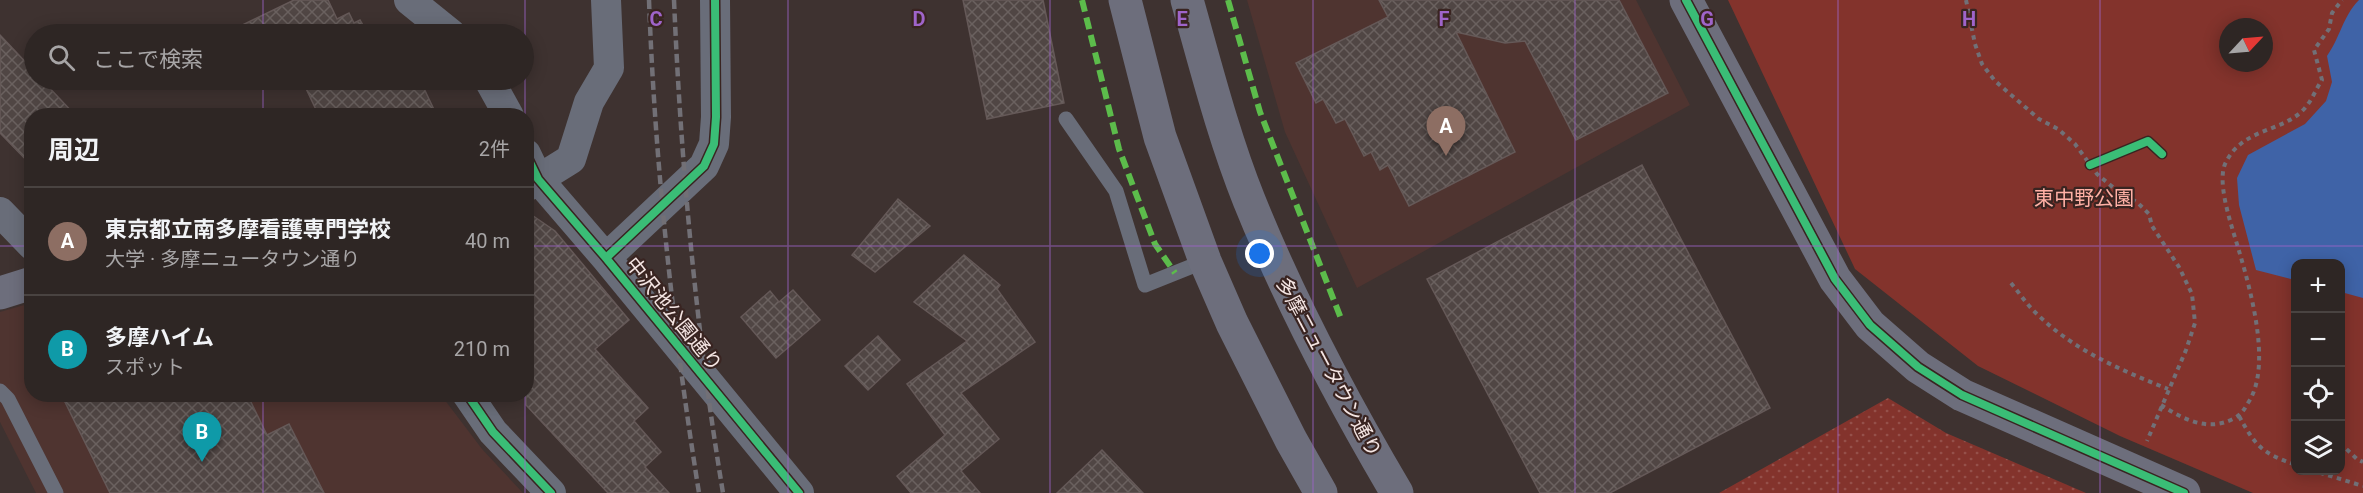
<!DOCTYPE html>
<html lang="ja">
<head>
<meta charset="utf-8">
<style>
  body { margin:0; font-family:Roboto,"Noto Sans JP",sans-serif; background:#3a3231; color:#f1f3f6 }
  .controls { position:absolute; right:18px; bottom:18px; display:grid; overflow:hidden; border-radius:12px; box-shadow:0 3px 15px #0003 }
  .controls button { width:54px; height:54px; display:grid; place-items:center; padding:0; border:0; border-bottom:2px solid #494341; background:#2e2624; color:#f1f3f6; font:30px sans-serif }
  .compass { position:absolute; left:2219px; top:18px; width:54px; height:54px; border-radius:50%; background:#2e2624; box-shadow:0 3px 15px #0003; rotate:64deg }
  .you { position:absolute; left:1260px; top:254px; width:21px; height:21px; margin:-15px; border:4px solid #fff; border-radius:50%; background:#1a73e8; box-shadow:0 0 0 9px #1a73e833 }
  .badge { display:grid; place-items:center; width:39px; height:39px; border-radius:50%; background:#d93025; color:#fff; font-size:20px; font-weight:700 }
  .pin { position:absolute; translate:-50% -50px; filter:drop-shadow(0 2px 3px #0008) }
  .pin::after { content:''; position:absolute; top:32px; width:21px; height:18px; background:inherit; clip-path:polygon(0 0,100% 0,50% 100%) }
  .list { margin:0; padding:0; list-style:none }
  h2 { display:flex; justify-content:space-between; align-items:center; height:78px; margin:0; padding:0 24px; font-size:26px }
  h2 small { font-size:20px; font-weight:400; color:#a7a5a6 }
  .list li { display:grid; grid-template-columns:39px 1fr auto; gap:18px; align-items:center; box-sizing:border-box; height:108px; padding:0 24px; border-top:2px solid #494341 }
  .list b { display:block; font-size:22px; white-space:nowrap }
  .list p { margin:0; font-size:20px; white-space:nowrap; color:#a7a5a6 }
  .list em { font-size:20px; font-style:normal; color:#a7a5a6 }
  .icon { flex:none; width:33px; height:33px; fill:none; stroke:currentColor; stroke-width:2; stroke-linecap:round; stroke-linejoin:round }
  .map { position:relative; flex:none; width:2363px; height:493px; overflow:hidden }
  .search { position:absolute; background:#2e2624; box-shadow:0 3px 15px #0003; left:24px; top:24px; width:510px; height:66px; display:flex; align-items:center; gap:15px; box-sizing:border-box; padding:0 21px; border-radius:33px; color:#a7a5a6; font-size:22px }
  .panel { position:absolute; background:#2e2624; box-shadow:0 3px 15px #0003; left:24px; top:108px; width:510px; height:294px; border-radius:24px }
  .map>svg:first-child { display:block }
</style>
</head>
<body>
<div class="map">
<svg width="2363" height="493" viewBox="0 0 2363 493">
  <defs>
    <pattern id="grass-dots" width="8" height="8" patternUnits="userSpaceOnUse" patternTransform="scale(1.5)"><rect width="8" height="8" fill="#83332c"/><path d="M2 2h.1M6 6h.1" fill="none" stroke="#95504a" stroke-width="1.8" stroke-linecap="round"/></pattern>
    <pattern id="building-cross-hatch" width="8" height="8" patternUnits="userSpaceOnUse" patternTransform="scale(1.5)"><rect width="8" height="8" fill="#504644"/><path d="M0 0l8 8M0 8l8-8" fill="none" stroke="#6a615f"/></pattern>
  </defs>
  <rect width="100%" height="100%" fill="#3e3230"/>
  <path fill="#4f3430" d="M1247,0H1636L1690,105L1357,288L1285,132Z
    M31,303L32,394L441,395L482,449L523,493H36L0,422V312Z"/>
  <path fill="url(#grass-dots)" d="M1888,398L1946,433L2086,493H1719Z"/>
  <path fill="#83332c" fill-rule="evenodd" d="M1728,0H2363V493H2253L2120,436L1978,366L1855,269ZM2228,27H2264V63H2228ZM2296,264H2340V470H2296Z"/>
  <path fill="#3f63a7" d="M2359,0H2363V298L2341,292L2340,264H2296L2295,280L2256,270L2239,205L2237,178L2248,155L2305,124L2326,101L2332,82L2327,56C2340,38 2343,16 2359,0Z"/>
  <path fill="url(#building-cross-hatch)" stroke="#655958" stroke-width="1.5" d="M294,0H328L337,19L349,13L354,23L360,20L368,34H234L232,30Z
    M963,0H1043L1064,103L987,119Z
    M1379,0H1619L1668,93L1576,140L1525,41L1505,43L1456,32L1515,152L1409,206L1388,165L1380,170L1371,152L1364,156L1345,119L1336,123L1323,99L1316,103L1296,63L1388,17Z
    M0,35L34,71V80H42L76,116H32V166L0,133Z
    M302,80H420L437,116H319Z
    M1642,165L1770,408L1610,493H1540L1427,279Z
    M898,199L930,226L875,272L852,255Z
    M526,211L555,231L629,320L595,349L648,408L634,421L661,452L645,467L669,493H608L526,405Z
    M964,255L1000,285L997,289L1035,342L961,393L999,439L961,471L980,493H911L897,476L945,435L907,384L967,341L914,302Z
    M793,290L820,320L776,358L741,317L770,291L779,302Z
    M878,336L900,360L868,390L845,366Z
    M61,394H247L267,435L289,424L324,493H110Z
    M1102,450L1143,493H1057Z"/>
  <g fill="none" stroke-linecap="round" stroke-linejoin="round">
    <path stroke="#717077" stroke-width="4" stroke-dasharray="4.5 4.5" stroke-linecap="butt" d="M1966,0L1975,44L1982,64L1995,81L2039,119L2058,129L2075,144L2097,174L2121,194L2137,202L2149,214L2152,226L2179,267L2192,294L2195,323L2186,350L2147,441
      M2011,283C2020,294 2028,306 2038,315C2075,351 2121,370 2168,389
      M2161,405C2183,419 2207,432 2233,419C2241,415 2244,410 2248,403C2275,363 2246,274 2233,231C2228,214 2218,181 2225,164C2242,127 2283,133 2305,108C2312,100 2316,89 2322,80L2314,50L2329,29L2332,13L2342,0
      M2239,416C2256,447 2262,453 2296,465
      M2340,443L2357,459L2363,462
      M2311,470L2363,486"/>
    <path stroke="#696d79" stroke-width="15" d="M1066,119L1116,191L1145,285L1205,261
      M0,391L8,399L56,493"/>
    <path stroke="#696d79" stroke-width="30" d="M409,0L451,34
      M489,80L509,116
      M526,154L538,179L606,258L799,493
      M526,187L571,159L589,102L609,68L606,0
      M0,212L32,245
      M606,258L704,166L714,144L716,117L715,0
      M467,394L493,432L551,493"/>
    <path stroke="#6d6e7c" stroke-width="33" d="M1125,0L1160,137L1205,261L1232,323L1291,440L1321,493
      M1187,0C1206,67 1223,135 1249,200C1290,302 1341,398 1397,493
      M1686,0L1835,279L1870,325L1918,367L1962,395L2184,493
      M0,293L32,283"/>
    <path stroke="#727076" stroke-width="4.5" stroke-dasharray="9 4.5" stroke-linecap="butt" d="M649,0C655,165 673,330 699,493
      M674,0C681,165 696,330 723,493"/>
    <path stroke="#5cbc4b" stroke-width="6" stroke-dasharray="12 6" stroke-linecap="butt" d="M1082,0L1119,149L1155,244L1175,273
      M1228,0L1260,112L1342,321"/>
    <g stroke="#392421" stroke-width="11">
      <path id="cycleway" d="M1686,0L1835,279L1870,325L1918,367L1962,395L2184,493
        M526,154L538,179L606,258L799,493
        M2090,165L2148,141L2162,154
        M606,258L704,166L714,144L716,117L715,0
        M467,394L493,432L551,493"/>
    </g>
    <use href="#cycleway" stroke="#3abd76" stroke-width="8"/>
  </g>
  <path fill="none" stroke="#9f64ca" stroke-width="1.5" stroke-opacity="0.55" d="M263,0V34M525,0V116M788,0V493M1050,0V493M1313,0V493M1575,0V493M1838,0V493M2100,0V493M263,80V116M0,246H32M526,246H2363M263,394V493M525,394V493"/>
  <g text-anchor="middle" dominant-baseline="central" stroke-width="4.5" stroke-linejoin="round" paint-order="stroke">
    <g font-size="20" fill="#ffb0a5" stroke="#392421">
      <text x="2084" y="198">東中野公園</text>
    </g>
    <g font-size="20" fill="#f4e5e3" stroke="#392421">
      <text transform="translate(674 314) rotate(51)">中沢池公園通り</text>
      <text transform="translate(1329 367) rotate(62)">多摩ニュータウン通り</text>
    </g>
  </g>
  <g font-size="20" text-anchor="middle" font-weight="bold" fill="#9f64ca" stroke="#392421" stroke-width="4.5" stroke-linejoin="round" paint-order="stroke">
    <text x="656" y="26">C</text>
    <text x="919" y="26">D</text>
    <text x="1182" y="26">E</text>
    <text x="1444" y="26">F</text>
    <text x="1707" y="26">G</text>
    <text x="1969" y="26">H</text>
  </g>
</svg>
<div class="controls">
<button>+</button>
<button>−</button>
<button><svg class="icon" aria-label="locate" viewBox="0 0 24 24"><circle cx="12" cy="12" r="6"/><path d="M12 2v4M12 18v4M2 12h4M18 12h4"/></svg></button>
<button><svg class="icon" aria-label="layers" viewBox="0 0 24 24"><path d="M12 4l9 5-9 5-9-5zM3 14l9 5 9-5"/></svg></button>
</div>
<svg class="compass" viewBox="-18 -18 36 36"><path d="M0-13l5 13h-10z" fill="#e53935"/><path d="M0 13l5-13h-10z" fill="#a7a5a6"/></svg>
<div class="you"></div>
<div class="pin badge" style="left:1446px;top:156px;background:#8d6e63">A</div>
<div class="pin badge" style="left:202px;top:462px;background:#0f9aa8">B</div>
<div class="search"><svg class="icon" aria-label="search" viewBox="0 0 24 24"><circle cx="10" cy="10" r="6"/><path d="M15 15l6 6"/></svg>ここで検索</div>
<section class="panel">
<h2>周辺<small>2件</small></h2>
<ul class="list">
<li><span class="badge" style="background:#8d6e63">A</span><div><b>東京都立南多摩看護専門学校</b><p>大学 · 多摩ニュータウン通り</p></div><em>40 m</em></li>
<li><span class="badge" style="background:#0f9aa8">B</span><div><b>多摩ハイム</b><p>スポット</p></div><em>210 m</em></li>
</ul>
</section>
</div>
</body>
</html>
